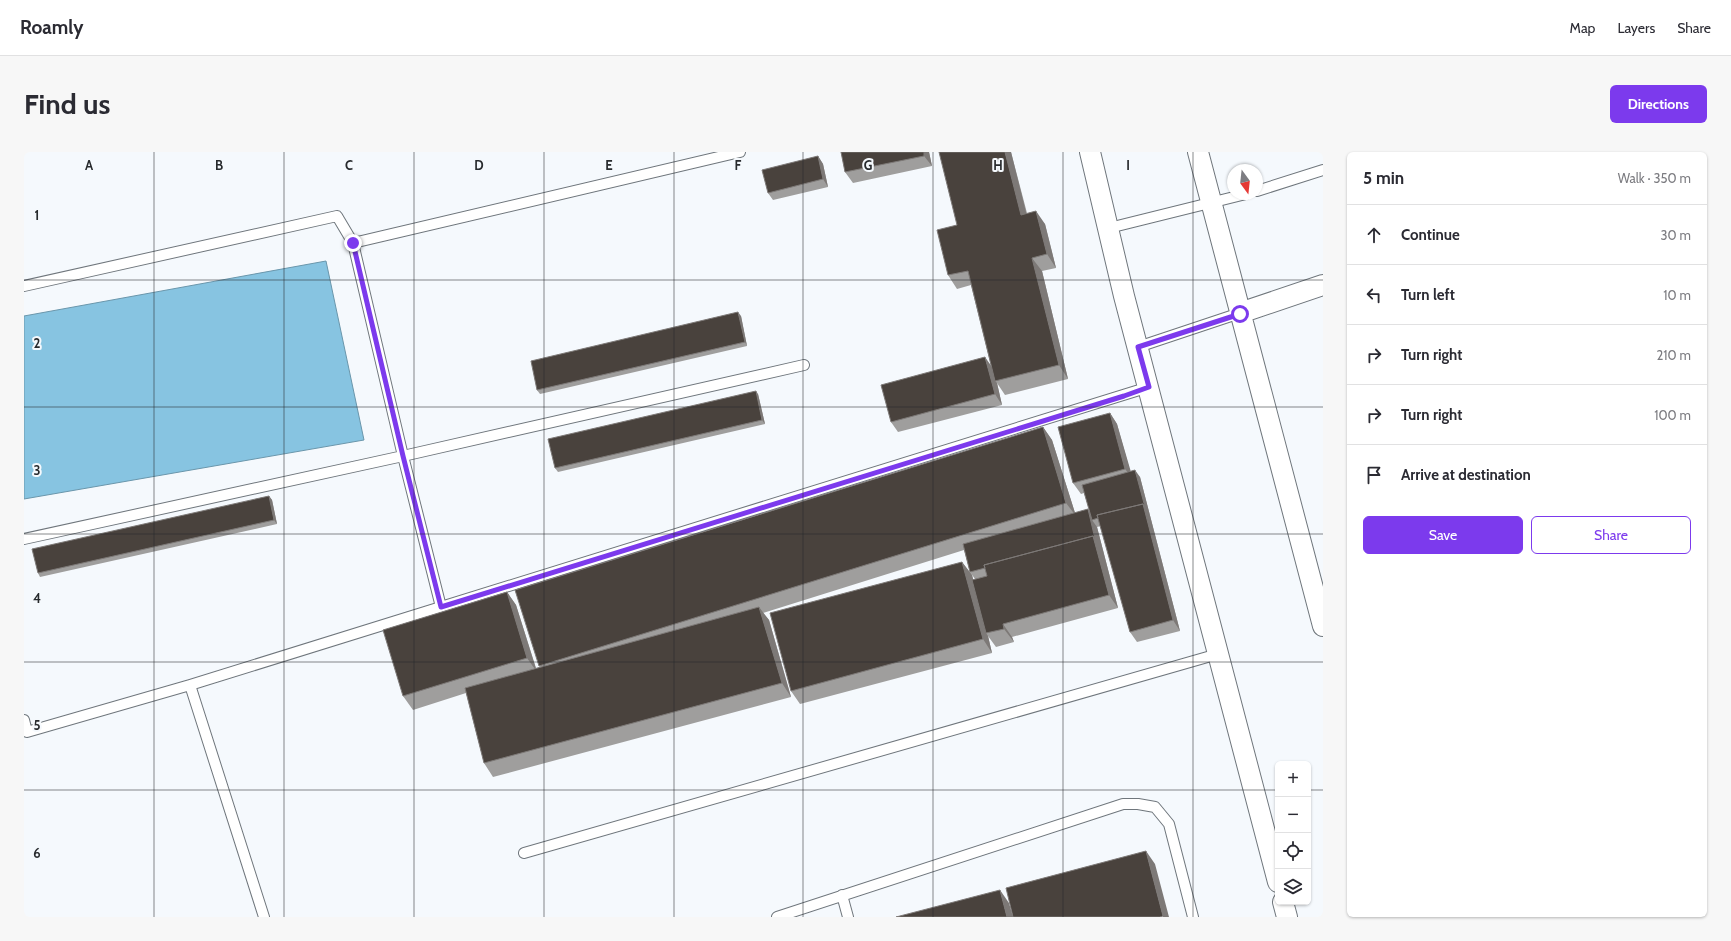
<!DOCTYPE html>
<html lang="en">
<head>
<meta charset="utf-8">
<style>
  body { margin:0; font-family:Cabin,sans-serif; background:#f7f7f7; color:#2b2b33 }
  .controls { position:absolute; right:12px; bottom:12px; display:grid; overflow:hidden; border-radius:6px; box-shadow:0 1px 3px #0004 }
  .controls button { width:36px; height:36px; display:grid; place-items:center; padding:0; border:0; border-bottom:1px solid #e1e1e2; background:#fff; color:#2b2b33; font:20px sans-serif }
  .compass { position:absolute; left:1203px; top:12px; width:36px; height:36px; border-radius:50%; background:#fff; box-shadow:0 1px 3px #0004; rotate:165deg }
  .stop { position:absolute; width:12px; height:12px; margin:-9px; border:3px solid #7c3aed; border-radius:50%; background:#fff }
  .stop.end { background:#7c3aed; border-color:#fff; box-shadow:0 1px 4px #0008 }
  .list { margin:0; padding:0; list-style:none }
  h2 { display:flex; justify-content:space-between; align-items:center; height:52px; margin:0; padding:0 16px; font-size:17px }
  h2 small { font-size:13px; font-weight:400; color:#7c7c81 }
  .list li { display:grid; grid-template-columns:26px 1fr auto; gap:12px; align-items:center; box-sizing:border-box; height:60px; padding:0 16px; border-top:1px solid #e1e1e2 }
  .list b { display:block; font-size:15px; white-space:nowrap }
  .list em { font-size:13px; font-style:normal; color:#7c7c81 }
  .actions { display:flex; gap:8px; padding:12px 16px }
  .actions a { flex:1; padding:9px 0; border:1px solid #7c3aed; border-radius:6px; text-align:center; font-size:14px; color:#7c3aed }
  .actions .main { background:#7c3aed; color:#fff }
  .icon { flex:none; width:22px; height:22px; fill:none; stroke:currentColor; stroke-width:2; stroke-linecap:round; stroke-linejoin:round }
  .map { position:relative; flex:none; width:1299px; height:765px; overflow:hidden; border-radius:6px }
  header { display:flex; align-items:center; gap:24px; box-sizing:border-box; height:56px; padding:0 20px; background:#fff; border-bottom:1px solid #e1e1e2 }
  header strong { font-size:19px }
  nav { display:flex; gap:22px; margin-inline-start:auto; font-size:14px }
  .intro { display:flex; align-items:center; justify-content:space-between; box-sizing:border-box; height:96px; padding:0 24px }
  h1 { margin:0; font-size:28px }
  .button { padding:10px 18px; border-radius:6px; background:#7c3aed; color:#fff; font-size:14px; font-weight:700 }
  main { display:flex; gap:24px; padding:0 24px }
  aside { flex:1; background:#fff; border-radius:6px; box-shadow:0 1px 3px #0004 }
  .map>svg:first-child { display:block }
</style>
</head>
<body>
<header>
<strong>Roamly</strong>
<nav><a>Map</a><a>Layers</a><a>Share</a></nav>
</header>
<div class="intro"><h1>Find us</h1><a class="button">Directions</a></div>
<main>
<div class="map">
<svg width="1299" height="765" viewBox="0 0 1299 765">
  <rect width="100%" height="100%" fill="#f5f9fd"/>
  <path fill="#87c4e1" stroke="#6a96ab" d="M302,109L340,288L0,347V164Z"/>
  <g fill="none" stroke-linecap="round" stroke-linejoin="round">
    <g stroke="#6f767c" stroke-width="12">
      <path id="service" d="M1233,39L1299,18
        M1085,76L1222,42
        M329,91L379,304L417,455
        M0,134L313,64L329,91L716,0
        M1114,195L1216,161
        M0,387L379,304L780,213
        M166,533L240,765
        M0,568L3,580L166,533L1125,235
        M500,701L1194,502
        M818,743L824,765
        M753,765L1099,652H1114L1131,655L1145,672L1169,765"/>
    </g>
    <g stroke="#6f767c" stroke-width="22">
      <path id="minor" d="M1066,0L1100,144L1254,730
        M1174,0L1299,474
        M1216,161L1299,133
        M1259,750L1263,765"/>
    </g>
    <use href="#service" stroke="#fff" stroke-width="10"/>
    <use href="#minor" stroke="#fff" stroke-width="20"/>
  </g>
  <path fill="#9f9e9d" d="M817,0H905L908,14L829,31L821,20Z
    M987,0L1003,61L1021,72L1032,116L1018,119L1044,227L981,243L973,231L978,253L874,280L867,270L967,214L947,133L933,137L924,123L933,73Z
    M794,4L799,12L804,35L749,48L744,41Z
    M717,164L723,194L516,242L513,238Z
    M734,242L741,272L534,320L531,316Z
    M1086,261L1093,272L1106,319L1116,325L1156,479L1113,490L1106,480L1077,374L1073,375L1094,456L988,485L990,490L972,495L964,484L968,501L776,552L767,539L938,410L948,423L949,427H951L946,420L940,398L739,461L745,468L767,545L469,625L460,611L442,541L389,558L379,544L483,440L492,453L512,516L516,515L515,514L1019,275L1028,288L1051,361L1066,360L1060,341L1057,342L1049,331Z
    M245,344L248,348L253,372L16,425L14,421Z"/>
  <path fill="#7d7977" d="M900,0H905L908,14L900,4Z
    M981,0H987L1006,76L997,63Z
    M794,4L799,12L804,35L799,27Z
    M1012,59L1021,72L1032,116L1023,102Z
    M1008,106L1018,119L1044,227L1035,213Z
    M714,160L717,164L723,194L721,190Z
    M961,205L968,215L971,229L973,231L978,253L971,242Z
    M732,239L734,242L741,272L738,268Z
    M1086,261L1093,272L1109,327L1101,317Z
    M1019,275L1028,288L1052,364L1042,351Z
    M1111,318L1116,325L1156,479L1149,468L1119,352Z
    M245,344L248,348L253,372L250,368Z
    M1064,357L1071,367L1068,368L1073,375L1094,456L1085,443L1069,384Z
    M938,410L948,423L963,481H962L964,484L968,501L959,487Z
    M483,440L492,453L513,520L503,506Z
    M735,455L745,468L767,545L758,531Z
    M979,472L988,485L990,490L980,477Z
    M1122,699L1131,712L1145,765H1139V764Z
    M976,738L985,751L989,765H983Z"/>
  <path fill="#49423d" stroke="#7d7977" d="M817,0H900V4L821,20Z
    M915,0H981L997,63L1012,59L1023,102L1008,106L1035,213L971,229L944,119L924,123L913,78L933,73Z
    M794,4L799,27L744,41L738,18Z
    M714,160L721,190L513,238L507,209Z
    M961,205L971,242L867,270L857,233Z
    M732,239L738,268L531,316L524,287Z
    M1086,261L1101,317L1049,331L1034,275Z
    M1019,275L1042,351L515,514L491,438Z
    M1111,318L1121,355L1119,352L1073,363L1074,366L1068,368L1058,333Z
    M245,344L250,368L14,421L8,397Z
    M1119,352L1149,468L1106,480L1073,363Z
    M1064,357L1071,387L1069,384L960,413L961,416L946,420L939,392Z
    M1069,384L1085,443L979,472L980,477L962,481L948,428L963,424L960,413Z
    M938,410L959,487L767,539L746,461Z
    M483,440L503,506L379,544L359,478Z
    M735,455L758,531L460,611L441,536Z
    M1122,699L1139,764L1136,765H989L982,736Z
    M976,738L983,765H872Z"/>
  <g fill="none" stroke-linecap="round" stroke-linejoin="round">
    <path stroke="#7c3aed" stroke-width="5" d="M329,91L379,304L417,455L1100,244L1125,235L1114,195L1216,162"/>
  </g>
  <path fill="none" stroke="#272a2d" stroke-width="1" stroke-opacity="0.55" d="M130,0V765M260,0V765M390,0V765M520,0V765M650,0V765M779,0V765M909,0V765M1039,0V765M1169,0V765M0,128H1299M0,255H1299M0,382H1299M0,510H1299M0,638H1254M1284,638H1299"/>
  <g font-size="13" text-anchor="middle" font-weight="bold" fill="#272a2d" stroke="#f5f9fd" stroke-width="4" stroke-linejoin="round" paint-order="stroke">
    <text x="65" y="18">A</text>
    <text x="195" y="18">B</text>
    <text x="325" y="18">C</text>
    <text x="455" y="18">D</text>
    <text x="585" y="18">E</text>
    <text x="714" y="18">F</text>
    <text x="844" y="18">G</text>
    <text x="974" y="18">H</text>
    <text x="1104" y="18">I</text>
    <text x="13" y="68">1</text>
    <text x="13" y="196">2</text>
    <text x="13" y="323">3</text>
    <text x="13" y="451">4</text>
    <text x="13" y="578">5</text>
    <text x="13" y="706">6</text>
  </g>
</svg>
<div class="controls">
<button>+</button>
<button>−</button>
<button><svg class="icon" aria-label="locate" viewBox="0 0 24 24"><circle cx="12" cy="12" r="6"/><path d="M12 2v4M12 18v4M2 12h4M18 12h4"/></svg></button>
<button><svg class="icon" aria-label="layers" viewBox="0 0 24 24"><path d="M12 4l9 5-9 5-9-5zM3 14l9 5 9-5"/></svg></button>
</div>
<svg class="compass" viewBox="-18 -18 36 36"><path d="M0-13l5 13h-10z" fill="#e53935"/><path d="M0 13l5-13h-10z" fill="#7c7c81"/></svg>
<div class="stop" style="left:1216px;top:162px"></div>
<div class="stop end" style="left:329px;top:91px"></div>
</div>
<aside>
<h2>5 min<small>Walk · 350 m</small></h2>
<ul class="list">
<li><svg class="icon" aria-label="ahead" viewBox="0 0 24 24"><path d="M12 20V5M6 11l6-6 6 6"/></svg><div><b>Continue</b></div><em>30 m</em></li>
<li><svg class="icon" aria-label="left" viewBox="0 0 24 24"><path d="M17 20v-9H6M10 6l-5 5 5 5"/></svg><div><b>Turn left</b></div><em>10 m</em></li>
<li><svg class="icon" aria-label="right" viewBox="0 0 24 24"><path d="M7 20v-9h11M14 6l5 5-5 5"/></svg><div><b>Turn right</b></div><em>210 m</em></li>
<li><svg class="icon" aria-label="right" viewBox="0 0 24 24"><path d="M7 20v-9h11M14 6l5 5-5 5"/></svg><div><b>Turn right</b></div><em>100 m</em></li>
<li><svg class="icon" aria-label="arrive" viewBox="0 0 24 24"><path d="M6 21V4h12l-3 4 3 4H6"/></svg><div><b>Arrive at destination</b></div></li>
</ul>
<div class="actions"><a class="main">Save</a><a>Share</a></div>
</aside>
</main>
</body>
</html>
